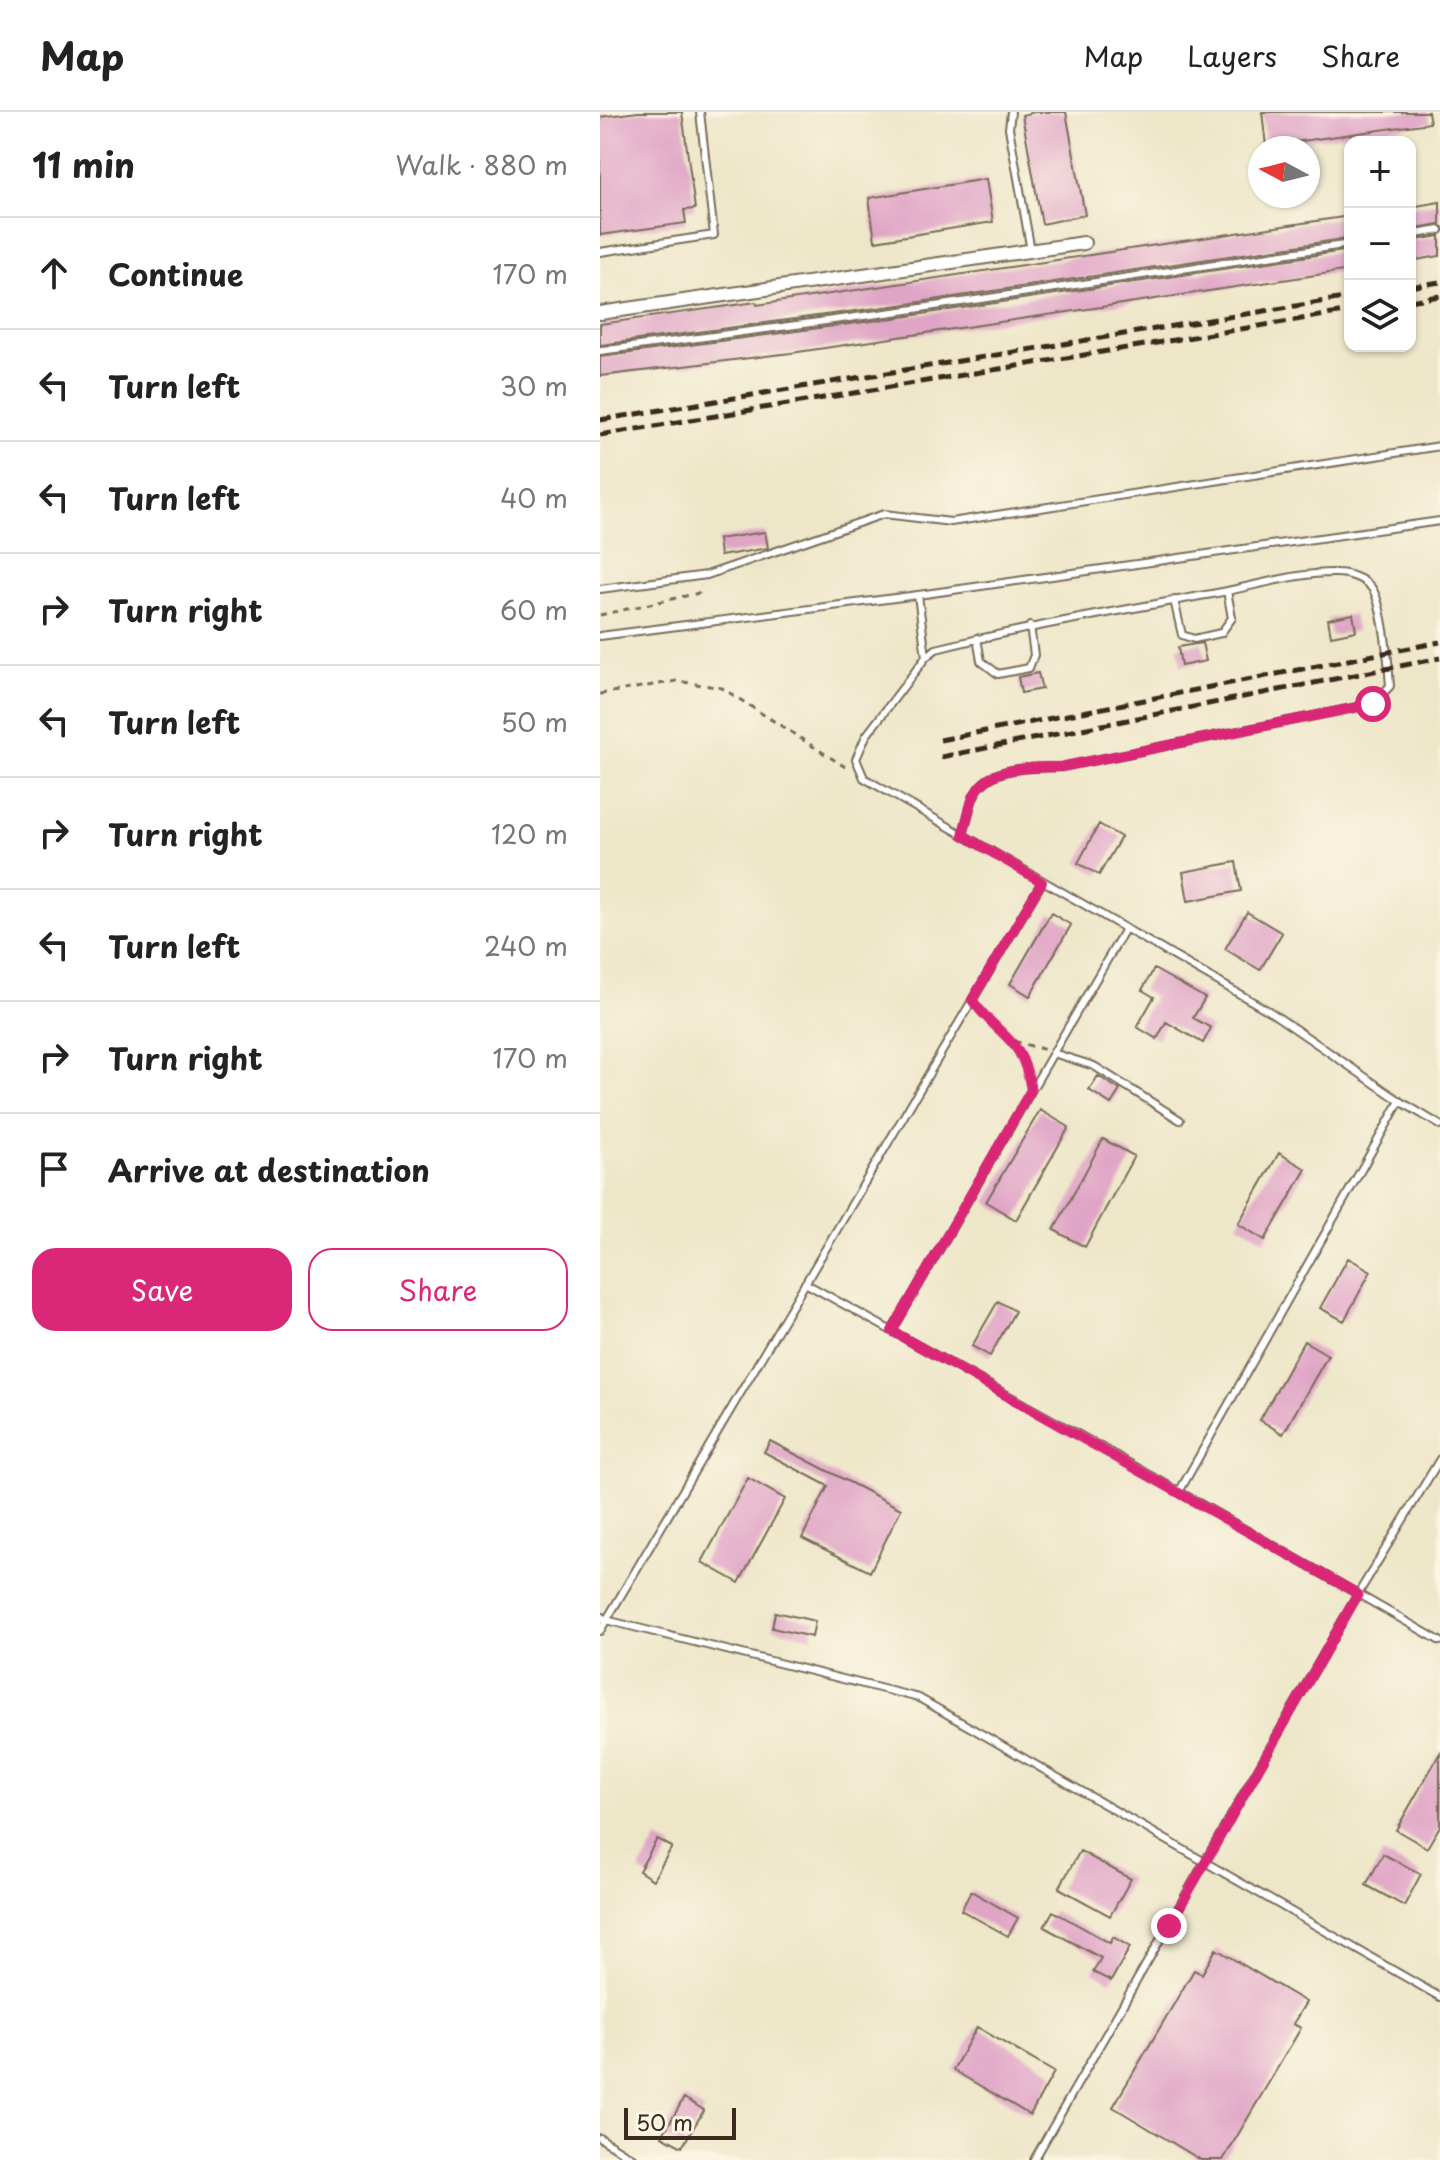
<!DOCTYPE html>
<html lang="en">
<head>
<meta charset="utf-8">
<style>
  body { margin:0; font-family:"Playpen Sans",sans-serif; background:#f6f6f6; color:#222 }
  .controls { position:absolute; right:24px; top:24px; display:grid; overflow:hidden; border-radius:16px; box-shadow:0 2px 6px #0004 }
  .controls button { width:72px; height:72px; display:grid; place-items:center; padding:0; border:0; border-bottom:2px solid #e0e0e0; background:#fff; color:#222; font:40px sans-serif }
  .compass { position:absolute; left:648px; top:24px; width:72px; height:72px; border-radius:50%; background:#fff; box-shadow:0 2px 6px #0004; rotate:277deg }
  .scale { position:absolute; left:24px; bottom:20px; width:112px; box-sizing:border-box; padding-left:8px; border:4px solid #3b2a1e; border-top:0; font-size:22px; line-height:28px; white-space:nowrap; color:#3b2a1e; -webkit-text-stroke:6px #fcf5e5; paint-order:stroke }
  .stop { position:absolute; width:24px; height:24px; margin:-18px; border:6px solid #db2777; border-radius:50%; background:#fff }
  .stop.end { background:#db2777; border-color:#fff; box-shadow:0 2px 8px #0008 }
  .list { margin:0; padding:0; list-style:none }
  h2 { display:flex; justify-content:space-between; align-items:center; height:104px; margin:0; padding:0 32px; font-size:34px }
  h2 small { font-size:26px; font-weight:400; color:#767676 }
  .list li { display:grid; grid-template-columns:52px 1fr auto; gap:24px; align-items:center; box-sizing:border-box; height:112px; padding:0 32px; border-top:2px solid #e0e0e0 }
  .list b { display:block; font-size:30px; white-space:nowrap }
  .list em { font-size:26px; font-style:normal; color:#767676 }
  .actions { display:flex; gap:16px; padding:24px 32px }
  .actions a { flex:1; padding:18px 0; border:2px solid #db2777; border-radius:24px; text-align:center; font-size:28px; color:#db2777 }
  .actions .main { background:#db2777; color:#fff }
  .icon { flex:none; width:44px; height:44px; fill:none; stroke:currentColor; stroke-width:2; stroke-linecap:round; stroke-linejoin:round }
  .map { position:relative; flex:none; width:840px; height:2048px; overflow:hidden }
  header { display:flex; align-items:center; gap:48px; box-sizing:border-box; height:112px; padding:0 40px; background:#fff; border-bottom:2px solid #e0e0e0 }
  header strong { font-size:38px }
  nav { display:flex; gap:44px; margin-inline-start:auto; font-size:28px }
  main { display:flex }
  aside { flex:1; background:#fff }
  .map>svg:first-child { display:block }
</style>
</head>
<body>
<header>
<strong>Map</strong>
<nav><a>Map</a><a>Layers</a><a>Share</a></nav>
</header>
<main>
<aside>
<h2>11 min<small>Walk · 880 m</small></h2>
<ul class="list">
<li><svg class="icon" aria-label="ahead" viewBox="0 0 24 24"><path d="M12 20V5M6 11l6-6 6 6"/></svg><div><b>Continue</b></div><em>170 m</em></li>
<li><svg class="icon" aria-label="left" viewBox="0 0 24 24"><path d="M17 20v-9H6M10 6l-5 5 5 5"/></svg><div><b>Turn left</b></div><em>30 m</em></li>
<li><svg class="icon" aria-label="left" viewBox="0 0 24 24"><path d="M17 20v-9H6M10 6l-5 5 5 5"/></svg><div><b>Turn left</b></div><em>40 m</em></li>
<li><svg class="icon" aria-label="right" viewBox="0 0 24 24"><path d="M7 20v-9h11M14 6l5 5-5 5"/></svg><div><b>Turn right</b></div><em>60 m</em></li>
<li><svg class="icon" aria-label="left" viewBox="0 0 24 24"><path d="M17 20v-9H6M10 6l-5 5 5 5"/></svg><div><b>Turn left</b></div><em>50 m</em></li>
<li><svg class="icon" aria-label="right" viewBox="0 0 24 24"><path d="M7 20v-9h11M14 6l5 5-5 5"/></svg><div><b>Turn right</b></div><em>120 m</em></li>
<li><svg class="icon" aria-label="left" viewBox="0 0 24 24"><path d="M17 20v-9H6M10 6l-5 5 5 5"/></svg><div><b>Turn left</b></div><em>240 m</em></li>
<li><svg class="icon" aria-label="right" viewBox="0 0 24 24"><path d="M7 20v-9h11M14 6l5 5-5 5"/></svg><div><b>Turn right</b></div><em>170 m</em></li>
<li><svg class="icon" aria-label="arrive" viewBox="0 0 24 24"><path d="M6 21V4h12l-3 4 3 4H6"/></svg><div><b>Arrive at destination</b></div></li>
</ul>
<div class="actions"><a class="main">Save</a><a>Share</a></div>
</aside>
<div class="map">
<svg width="840" height="2048" viewBox="0 0 840 2048">
  <rect width="100%" height="100%" fill="#fcf5e5"/>
  <filter id="ink" filterUnits="userSpaceOnUse"><feTurbulence type="fractalNoise" baseFrequency=".0125" numOctaves="2"/><feDisplacementMap in="SourceGraphic" scale="16" xChannelSelector="R" yChannelSelector="G"/><feConvolveMatrix kernelMatrix="1 2 1 2 8 2 1 2 1" color-interpolation-filters="sRGB"/></filter>
  <filter id="wash" filterUnits="userSpaceOnUse"><feTurbulence type="fractalNoise" baseFrequency=".006" numOctaves="4" result="noise"/><feDisplacementMap in="SourceGraphic" scale="32" xChannelSelector="R" yChannelSelector="G"/><feGaussianBlur stdDeviation="1.8" result="paint"/><feColorMatrix in="noise" values="0 0 0 0 0 0 0 0 0 0 0 0 0 0 0 0 0 1.4 0 .05"/><feComposite in="paint" operator="in"/></filter>
  <g filter="url(#wash)">
    <rect width="100%" height="100%" fill="#ede6c8"/>
    <g id="blocks">
      <path fill="#e0a5c6" d="M38,0H82L95,97L84,98L86,111L0,123V5Z
        M435,0H466L485,103L442,112L422,3Z
        M662,0H828L830,11L666,34Z
        M386,67L393,110L275,129L269,86Z
        M840,90V112L810,117V95Z
        M750,104V126L300,193L0,233V212L156,190L157,193Z
        M840,124V144L810,149V129Z
        M750,138V158L191,241L0,264V245L302,205Z
        M165,420L168,436L120,444L118,427Z
        M753,502L756,519L731,524L728,507Z
        M602,531L606,549L581,554L578,535Z
        M438,561L442,577L421,581L418,565Z
        M499,712L521,725L499,763L478,751Z
        M636,750L641,779L588,789L583,760Z
        M647,800L682,821L660,858L625,837Z
        M451,801L471,813L430,884L410,872Z
        M554,857L605,886L593,906L611,916L603,931L566,910L557,927L537,915L554,885L542,878Z
        M498,964L520,978L511,992L489,978Z
        M440,998L469,1015L416,1108L386,1090Z
        M503,1027L534,1044L485,1135L454,1118Z
        M679,1041L706,1057L665,1128L638,1112Z
        M748,1146L771,1159L744,1209L720,1196Z
        M398,1189L415,1199L390,1244L372,1234Z
        M704,1229L728,1243L683,1322L660,1308Z
        M170,1329L301,1397L270,1460L202,1426L228,1374L164,1340Z
        M148,1366L185,1387L139,1471L102,1450Z
        M175,1500L215,1509L212,1525L172,1516Z
        M840,1641V1714L827,1736L796,1718Z
        M57,1727L72,1735L53,1768L39,1759Z
        M480,1739L531,1767L510,1804L459,1776Z
        M783,1742L821,1762L804,1794L766,1773Z
        M371,1779L418,1806L408,1824L361,1798Z
        M453,1799L510,1831L513,1825L530,1835L511,1869L493,1860L501,1846L444,1815Z
        M616,1837L706,1890L693,1912L701,1916L623,2048H601L513,1995L594,1858L602,1862Z
        M377,1915L454,1960L430,2003L353,1958Z
        M84,1986L104,1998L82,2035L62,2024Z"/>
    </g>
  </g>
  <g filter="url(#ink)">
    <use href="#blocks" fill-opacity="0" stroke="#796c5a" stroke-width="2"/>
    <g fill="none" stroke-linecap="round" stroke-linejoin="round">
      <g stroke="#796c5a" stroke-width="10">
        <path id="service" d="M411,0L409,16L431,139
          M810,123L840,118
          M0,140L114,123L100,0
          M0,239L301,199L750,132
          M0,477L107,463L284,402L351,410L840,334
          M318,483L326,545
          M574,488L582,523L594,527L621,521L632,506L627,479
          M0,524L318,483L840,409
          M377,526L381,549L398,562L429,556L434,543L430,514
          M363,723C366,711 369,698 373,686C387,652 431,656 461,655L773,592L790,574C789,555 783,486 770,474C762,466 748,461 737,461C697,460 656,474 617,481C523,498 429,514 336,537L326,545L266,624L256,647L264,666L669,899L800,989L840,1013
          M453,941L494,954L580,1008
          M205,1171L501,1335L840,1529
          M292,1219L525,817
          M579,1380L800,989
          M0,1504L6,1508L319,1586L840,1885
          M0,1519L442,770
          M0,2026L36,2048
          M434,2048L758,1482L840,1347"/>
      </g>
      <g stroke="#796c5a" stroke-width="16">
        <path id="minor" d="M0,201L484,131"/>
      </g>
      <path stroke="#796c5a" stroke-width="3" stroke-dasharray="6 6" stroke-linecap="butt" d="M0,503L99,481L102,475
        M0,582L77,569L122,576L247,656
        M379,898L385,906L413,929L446,938
        M413,929L421,941L428,961"/>
      <use href="#service" stroke="#fff" stroke-width="6"/>
      <use href="#minor" stroke="#fff" stroke-width="12"/>
      <path stroke="#3b2a1e" stroke-width="5" stroke-dasharray="12 6" stroke-linecap="butt" d="M810,175L840,170
        M810,189L840,184
        M0,308L750,185
        M0,323L750,199
        M340,628L840,530
        M341,645L840,546"/>
    </g>
  </g>
  <g fill="none" stroke-linecap="round" stroke-linejoin="round" filter="url(#ink)">
    <path stroke="#db2777" stroke-width="10" d="M569,1814L758,1482L292,1219L431,978C422,923 401,928 372,888L442,770L363,723C366,711 369,697 373,686C387,652 432,656 461,655L773,592"/>
  </g>
</svg>
<div class="controls">
<button>+</button>
<button>−</button>
<button><svg class="icon" aria-label="layers" viewBox="0 0 24 24"><path d="M12 4l9 5-9 5-9-5zM3 14l9 5 9-5"/></svg></button>
</div>
<svg class="compass" viewBox="-18 -18 36 36"><path d="M0-13l5 13h-10z" fill="#e53935"/><path d="M0 13l5-13h-10z" fill="#767676"/></svg>
<div class="scale">50 m</div>
<div class="stop" style="left:773px;top:592px"></div>
<div class="stop end" style="left:569px;top:1814px"></div>
</div>
</main>
</body>
</html>
